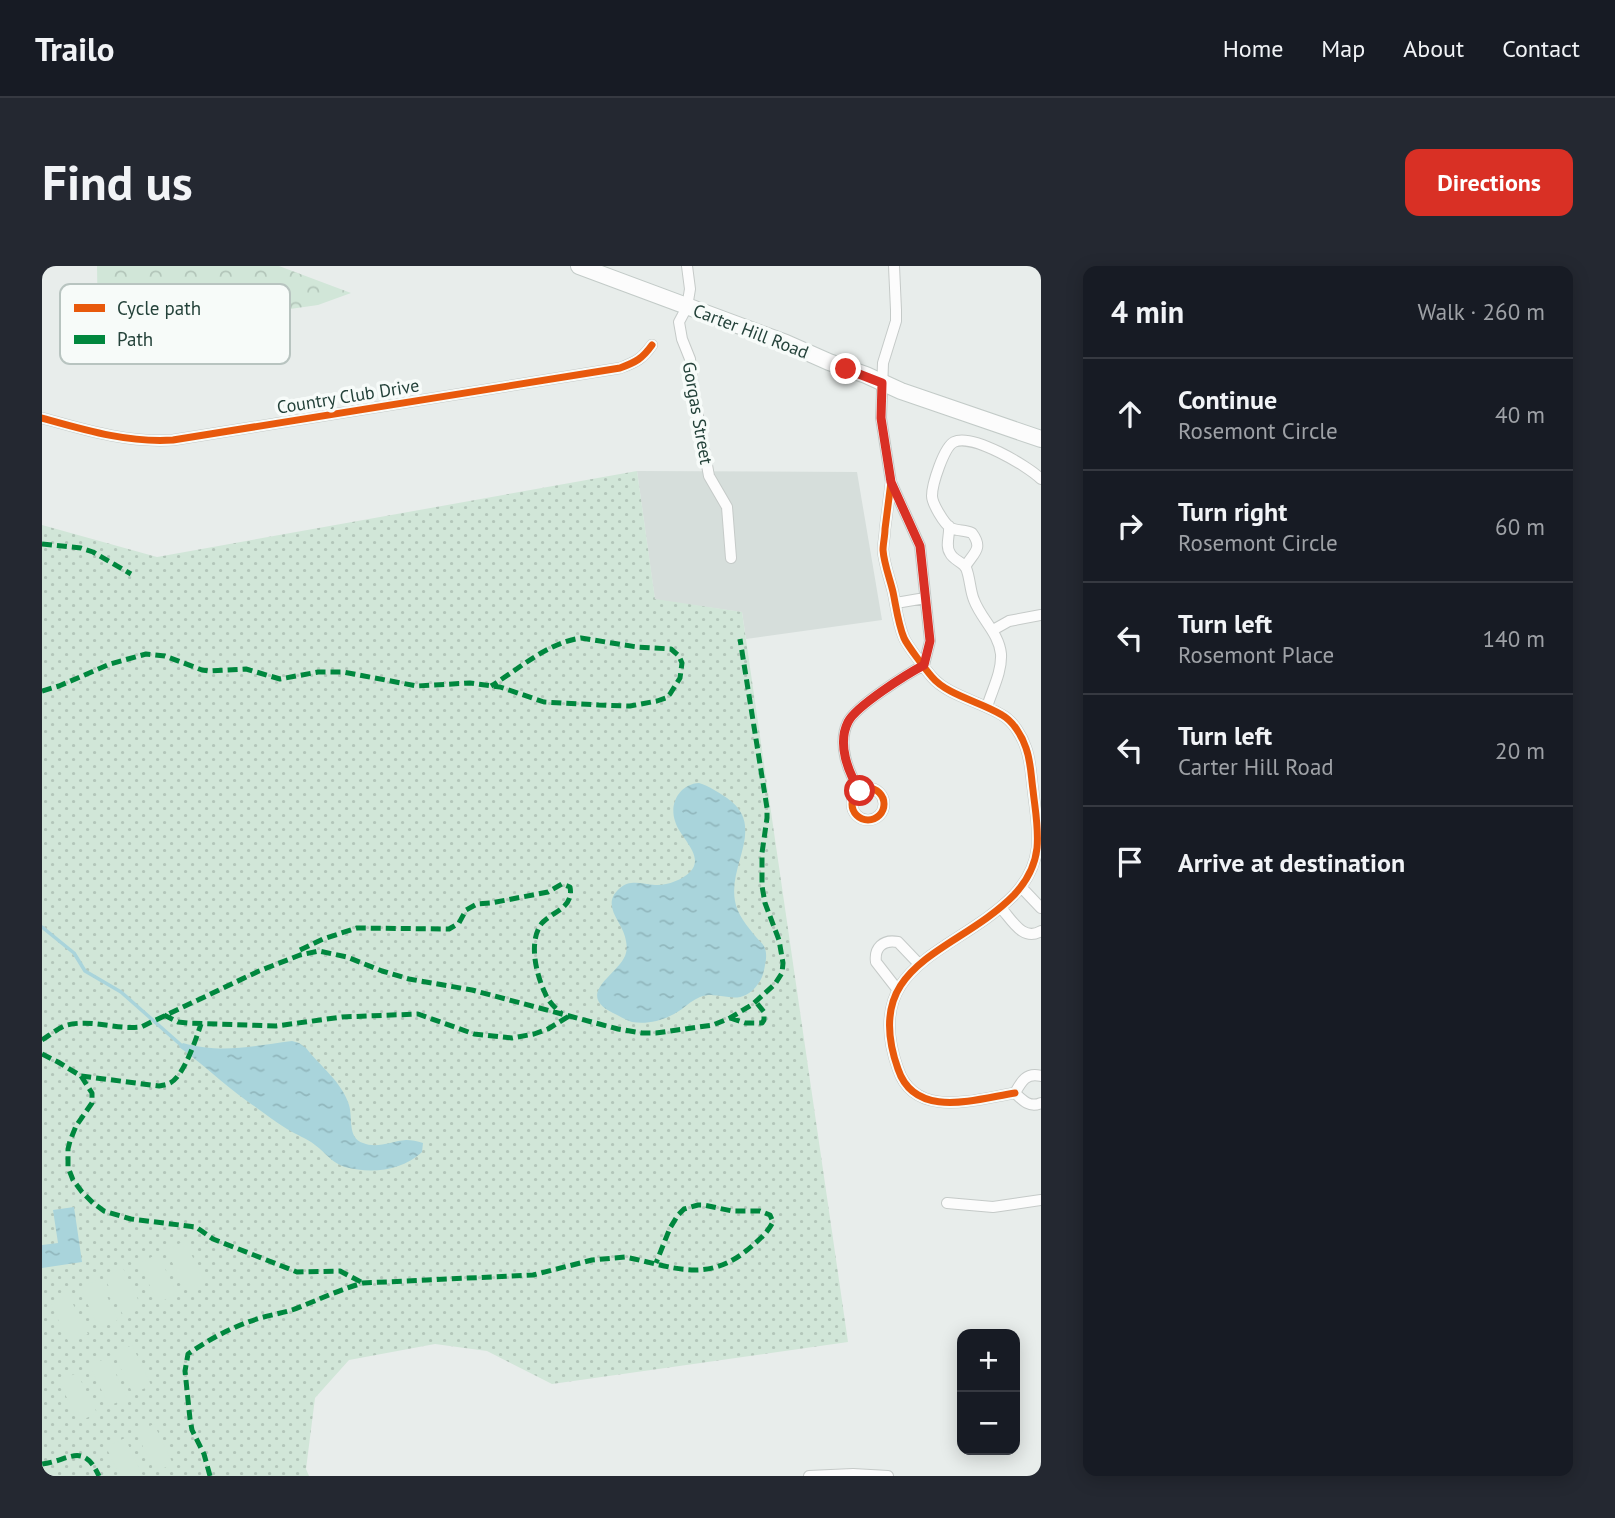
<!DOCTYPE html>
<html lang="en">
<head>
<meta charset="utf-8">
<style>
  body { margin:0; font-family:"PT Sans",sans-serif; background:#242831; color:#f1f3f6 }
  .controls { position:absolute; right:21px; bottom:21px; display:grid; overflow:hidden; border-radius:14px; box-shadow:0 4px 18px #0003 }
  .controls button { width:63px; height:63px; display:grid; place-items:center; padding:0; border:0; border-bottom:2px solid #363941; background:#171b24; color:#f1f3f6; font:35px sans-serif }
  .stop { position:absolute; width:21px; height:21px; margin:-16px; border:5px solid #d93025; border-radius:50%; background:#fff }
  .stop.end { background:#d93025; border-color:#fff; box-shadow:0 2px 7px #0008 }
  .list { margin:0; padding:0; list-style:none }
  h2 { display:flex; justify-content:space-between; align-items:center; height:91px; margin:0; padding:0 28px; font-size:30px }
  h2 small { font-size:23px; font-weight:400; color:#9ea1a6 }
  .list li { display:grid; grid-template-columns:46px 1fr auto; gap:21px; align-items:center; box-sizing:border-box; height:112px; padding:0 28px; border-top:2px solid #363941 }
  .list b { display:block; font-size:26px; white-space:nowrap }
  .list p { margin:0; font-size:23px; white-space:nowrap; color:#9ea1a6 }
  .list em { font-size:23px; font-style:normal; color:#9ea1a6 }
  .icon { flex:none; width:38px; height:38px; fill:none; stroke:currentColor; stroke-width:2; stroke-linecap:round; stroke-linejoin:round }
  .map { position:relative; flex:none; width:999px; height:1210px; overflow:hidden; border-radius:14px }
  header { display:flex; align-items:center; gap:42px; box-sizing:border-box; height:98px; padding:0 35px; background:#171b24; border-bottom:2px solid #363941 }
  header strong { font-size:33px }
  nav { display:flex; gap:38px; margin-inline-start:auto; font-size:24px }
  .intro { display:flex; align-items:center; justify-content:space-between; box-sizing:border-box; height:168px; padding:0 42px }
  h1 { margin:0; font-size:49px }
  .button { padding:18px 32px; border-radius:14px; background:#d93025; color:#fff; font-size:24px; font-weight:700 }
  main { display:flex; gap:42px; padding:0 42px }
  aside { flex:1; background:#171b24; border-radius:14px; box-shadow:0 4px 18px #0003 }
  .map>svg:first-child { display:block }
</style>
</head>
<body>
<header>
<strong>Trailo</strong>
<nav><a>Home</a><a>Map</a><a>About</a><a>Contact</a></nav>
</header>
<div class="intro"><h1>Find us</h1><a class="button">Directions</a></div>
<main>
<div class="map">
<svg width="999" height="1210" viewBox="0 0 999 1210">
  <defs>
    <pattern id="grass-dots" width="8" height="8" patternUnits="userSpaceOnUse" patternTransform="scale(1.75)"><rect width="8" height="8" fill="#d1e6d8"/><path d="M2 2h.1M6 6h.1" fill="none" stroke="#b3c6ba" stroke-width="1.8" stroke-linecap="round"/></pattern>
    <pattern id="park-crowns" width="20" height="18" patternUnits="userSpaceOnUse" patternTransform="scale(1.75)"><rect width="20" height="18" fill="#d1e6d8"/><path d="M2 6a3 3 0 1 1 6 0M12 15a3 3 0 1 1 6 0" fill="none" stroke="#b3c6ba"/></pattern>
    <pattern id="water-ripples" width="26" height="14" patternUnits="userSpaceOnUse" patternTransform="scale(1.75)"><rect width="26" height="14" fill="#a9d4db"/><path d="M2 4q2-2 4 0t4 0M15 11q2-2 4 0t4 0" fill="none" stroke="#91b7bd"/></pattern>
  </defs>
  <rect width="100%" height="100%" fill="#e8edeb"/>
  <path fill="#d6dedb" d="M595,205L815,206L840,354L704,373L700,346L613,334Z"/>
  <path fill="url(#grass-dots)" d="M595,205L613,333L700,346L806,1076L510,1118L445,1085L393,1078L307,1094L273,1132L264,1203L267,1210H0V259L115,291Z"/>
  <path fill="url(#park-crowns)" d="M55,0H237L309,27L276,39L248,43L199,53L56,67Z"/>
  <path fill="#d1e6d8" d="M143,975L162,1015L144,1024L124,984Z
    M116,988L135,1028L116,1037L97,997Z
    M81,1002L100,1042L82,1051L62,1011Z
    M57,1013L76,1054L57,1062L38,1022Z
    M26,1028L46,1068L27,1077L8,1036Z
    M90,1079L109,1119L91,1128L72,1088Z
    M66,1091L85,1132L67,1140L48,1100Z
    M35,1107L55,1147L36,1156L17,1115Z
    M112,1158L131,1198L113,1206L94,1166Z
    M83,1172L101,1210H78L64,1181Z"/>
  <path fill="url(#water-ripples)" d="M657,517C667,520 676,526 685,532C725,560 686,597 693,635C695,648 705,660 714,671C717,675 722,678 723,683C725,688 724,694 723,699C722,706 720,713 716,718C697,744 679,723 658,731C651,734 646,738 640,743C626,753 608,759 590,756C583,754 578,750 571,747C533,728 574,710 583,690C585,685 585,680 584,675C582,656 557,640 578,622C588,613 601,618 613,619C624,620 640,614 648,606C664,590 637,571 633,555C627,537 638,518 657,517Z
    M250,775L257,777L264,782C278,800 300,816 307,839C311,852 305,872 321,877C335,883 350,875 364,874C370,874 375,875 381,877L380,886C360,905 329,908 303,901C290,897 284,887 273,879C265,872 254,869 245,863C231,854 218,844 205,835C181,818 161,798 137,781L141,777C180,788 211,780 250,775Z
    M32,941L40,996L0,1002V979L16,977L11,944Z"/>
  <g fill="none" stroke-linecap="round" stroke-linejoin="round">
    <path stroke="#a9d4db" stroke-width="3.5" d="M0,661L32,687L43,705L79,726L139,779"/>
    <g stroke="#c5cac8" stroke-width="12">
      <path id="street" d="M645,0L648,23L645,41L637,56L640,73L648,93L651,123L667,210L685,241L689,292
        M0,152C43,164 86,177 131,174L578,102C594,96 600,93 610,79
        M849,216C847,231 845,247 843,263C843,270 841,278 841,284C842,298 848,313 851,326C854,340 856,358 862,372C865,379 884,404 890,411C905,429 939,436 960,449C971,455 980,470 984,482C989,496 989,510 991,524C993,543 997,563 995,582C993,601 985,615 972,629C914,688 818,696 856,803C873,854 934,833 973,827
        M907,260C908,269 903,280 908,287C911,294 921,296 924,302C928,311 928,325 932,334C939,353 957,367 959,388C960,406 950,424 945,441
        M923,301C931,287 942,283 930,267C923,264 915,265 909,262C902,258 890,237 890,230C890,218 902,181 912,176C930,167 986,200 999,213
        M854,337L883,332
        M951,364L967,355L999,349
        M810 538a16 16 0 1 1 32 0a16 16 0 1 1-32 0Z
        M818,525C806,506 795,478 806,456C814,440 865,408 882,399L888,375L878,280L849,216L839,152L841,97L854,55V44L852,0
        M979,621L999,642
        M959,642C970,654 981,676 999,665
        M855,723L834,696C832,682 841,673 856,676L877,698
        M999,810C984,806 979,816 973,827C981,835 988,842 999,837
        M905,937L951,941L999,934
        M767,1210L811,1208L846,1210"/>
    </g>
    <g stroke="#c3cbc8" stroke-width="18">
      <path id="secondary" d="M537,0L744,77L787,96L824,109L859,125L999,173"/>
    </g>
    <use href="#street" stroke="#fcfcfc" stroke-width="10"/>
    <use href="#secondary" stroke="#fcfcfc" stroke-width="16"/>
    <path stroke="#00873e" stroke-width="5" stroke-dasharray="10 5" stroke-linecap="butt" d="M0,278L39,282L51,286L89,308
      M0,425L17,420L68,398L104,388L123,390L160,404L167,405L204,403L238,413L276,406H301L375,420L428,417L458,421L502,436L557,439L588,440L615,435L624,432L628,428L638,412L640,397L637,390L629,383L595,381L539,372C505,377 477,403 449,420
      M258,684L281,673L315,662L407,663L417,657L424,644L435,638L449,637L506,626L520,618L528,621C532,642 511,645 500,657C486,675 494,708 503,727C506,735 513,742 520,748
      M122,749L136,756L146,757L234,760L300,751L376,748L432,768L470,772L492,768L506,763L527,750
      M688,752L703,757H720L722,754V746L714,736
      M0,774C8,769 16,762 25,759C50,753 74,764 99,761L217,705L258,689L277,685L305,691L340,705L367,713L430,724L576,763L600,767H614L671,759L688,752L711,738L733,718L740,707L741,697L737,674L723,637L720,620V587L725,552V542L698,373
      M0,788L16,796L39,810L117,820C121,819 125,819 128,817C142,810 154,773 159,758
      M39,810L50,827V837L34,860L28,875L26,883V901L31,914L40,926L51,937L62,945L89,953L154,961L171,973L255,1006L298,1005L321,1017
      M0,1198C27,1195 41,1175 57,1210
      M168,1210L162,1188L150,1164L148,1153L143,1105L146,1088C169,1072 192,1060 218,1052C229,1049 240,1047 250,1044C274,1035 296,1024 321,1017L491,1009L550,994L583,991C633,1001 666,1019 710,980C718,973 726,966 731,956L728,949L718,945H690L662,939H656L642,943L636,949L628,962L614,997"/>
    <g stroke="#f7fbf9" stroke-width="11">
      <path id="cycleway" d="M0,152C43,164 86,177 131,174L578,102C594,96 600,93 610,79
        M849,216C847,231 845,247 843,263C843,270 841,278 841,284C842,298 848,313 851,326C854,340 856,358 862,372C865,379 884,404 890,411C905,429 939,436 960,449C971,455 980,470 984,482C989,496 989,510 991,524C993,543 997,563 995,582C993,601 985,615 972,629C914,688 818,696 856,803C873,854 934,833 973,827
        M810 538a16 16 0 1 1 32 0a16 16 0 1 1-32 0Z"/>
    </g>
    <use href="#cycleway" stroke="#e8590c" stroke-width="7"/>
  </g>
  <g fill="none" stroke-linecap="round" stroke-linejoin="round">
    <path stroke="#d93025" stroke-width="9" d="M804,103L840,117L839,152L849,216L878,280L888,375L882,399C865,408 814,440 806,456C795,478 806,506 818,525"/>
  </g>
  <g text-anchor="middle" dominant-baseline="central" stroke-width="7" stroke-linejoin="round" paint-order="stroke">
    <g font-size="18" fill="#24423a" stroke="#f7fbf9">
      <text transform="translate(709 65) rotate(21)">Carter Hill Road</text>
      <text transform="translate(306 130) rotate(-9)">Country Club Drive</text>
      <text transform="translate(656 147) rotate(80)">Gorgas Street</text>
    </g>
  </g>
  <rect x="18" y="18" width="230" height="80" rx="10" fill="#f7fbf9" stroke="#b8c4c0" stroke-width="2"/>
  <rect x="32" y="38" width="31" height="8" fill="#e8590c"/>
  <rect x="32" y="69" width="31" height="9" fill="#00873e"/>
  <g font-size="19" fill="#24423a">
    <text x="75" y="49">Cycle path</text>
    <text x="75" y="80">Path</text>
  </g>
</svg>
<div class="controls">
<button>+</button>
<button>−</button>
</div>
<div class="stop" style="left:818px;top:525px"></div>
<div class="stop end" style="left:804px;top:103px"></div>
</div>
<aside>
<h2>4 min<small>Walk · 260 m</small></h2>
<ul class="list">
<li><svg class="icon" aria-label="ahead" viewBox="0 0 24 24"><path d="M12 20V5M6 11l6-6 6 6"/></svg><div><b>Continue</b><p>Rosemont Circle</p></div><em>40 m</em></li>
<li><svg class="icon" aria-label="right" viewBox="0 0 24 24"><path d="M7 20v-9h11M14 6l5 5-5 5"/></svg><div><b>Turn right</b><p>Rosemont Circle</p></div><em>60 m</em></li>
<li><svg class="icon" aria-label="left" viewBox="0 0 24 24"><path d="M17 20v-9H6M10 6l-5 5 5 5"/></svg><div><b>Turn left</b><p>Rosemont Place</p></div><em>140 m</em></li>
<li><svg class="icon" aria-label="left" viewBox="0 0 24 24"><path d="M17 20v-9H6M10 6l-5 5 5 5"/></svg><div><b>Turn left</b><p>Carter Hill Road</p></div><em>20 m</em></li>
<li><svg class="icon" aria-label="arrive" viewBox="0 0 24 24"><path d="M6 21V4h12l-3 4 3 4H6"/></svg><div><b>Arrive at destination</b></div></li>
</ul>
</aside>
</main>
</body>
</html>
